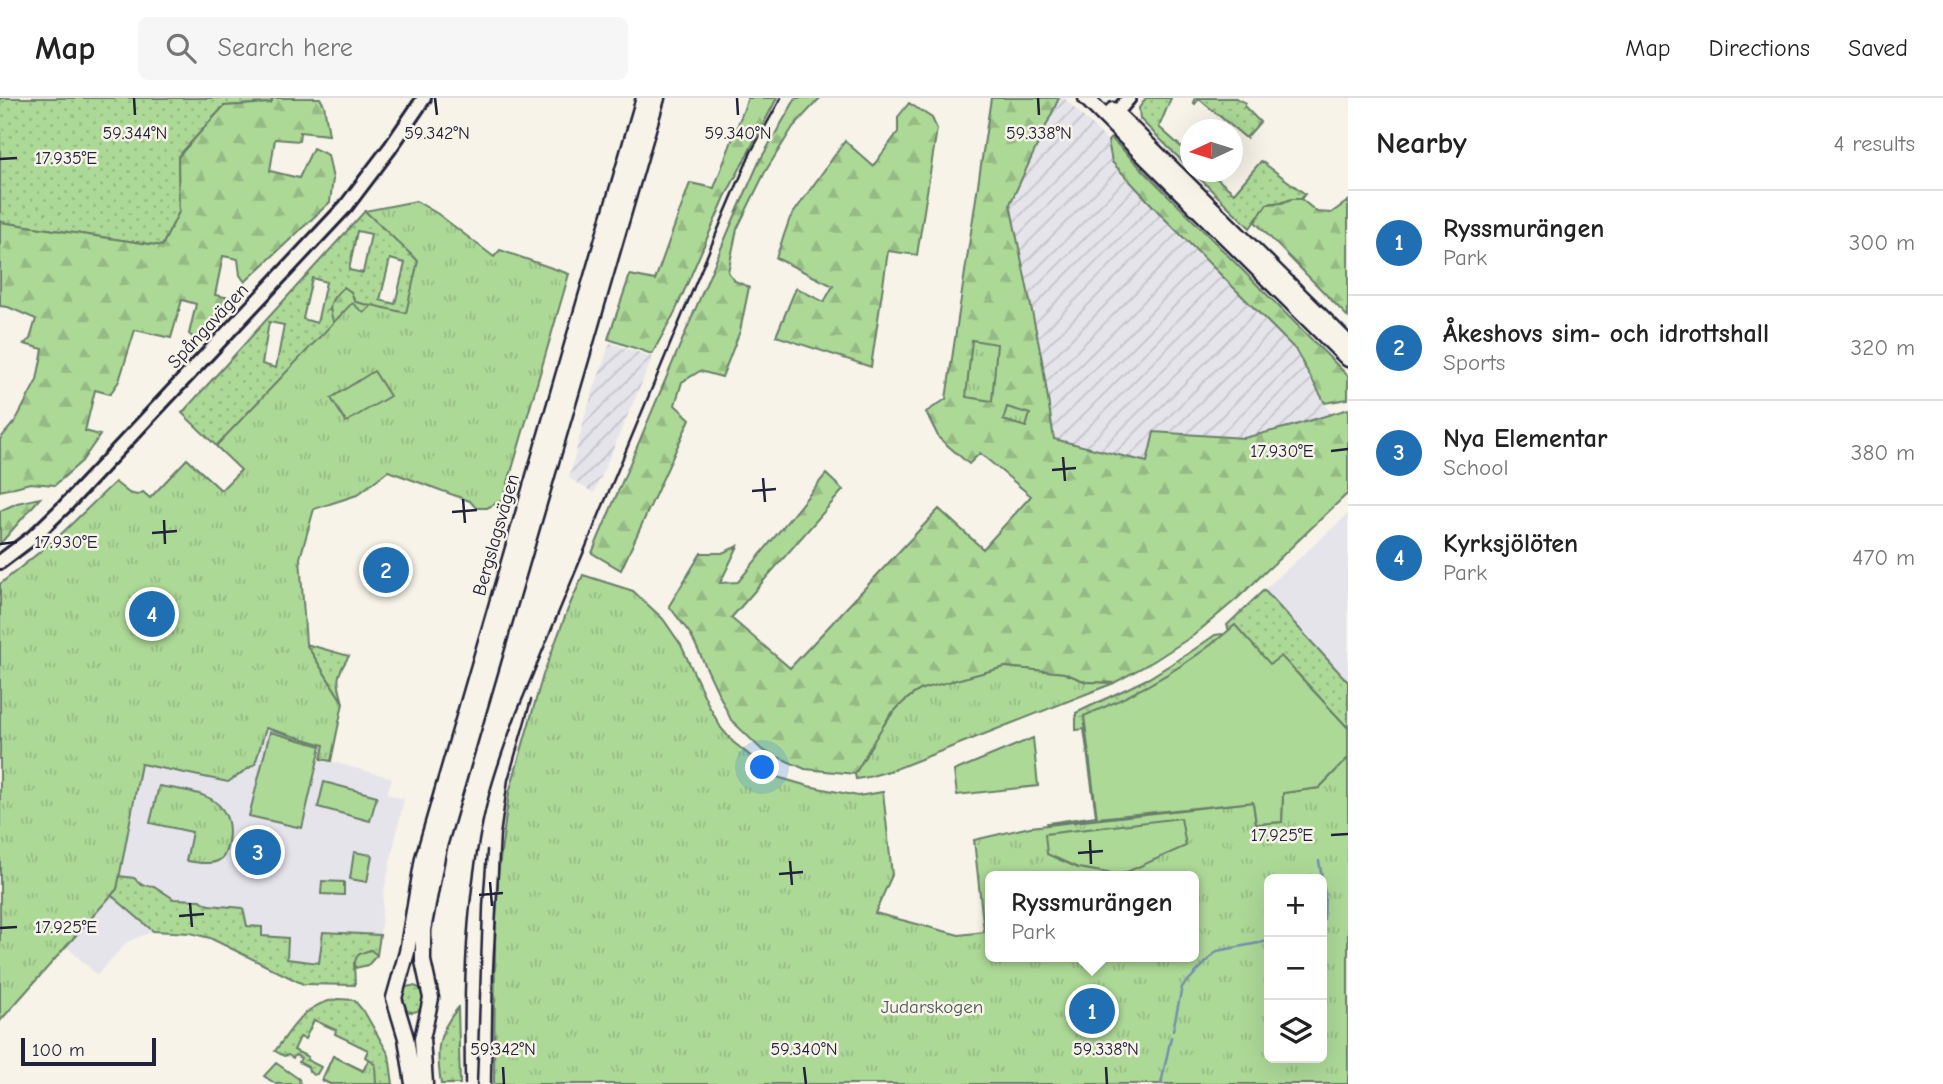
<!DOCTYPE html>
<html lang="en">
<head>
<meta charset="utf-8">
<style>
  body { margin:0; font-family:"Comic Neue",sans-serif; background:#f6f6f6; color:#222 }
  .controls { position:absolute; right:21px; bottom:21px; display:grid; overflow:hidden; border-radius:10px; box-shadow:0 7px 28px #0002 }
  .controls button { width:63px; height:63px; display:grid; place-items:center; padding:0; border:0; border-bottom:2px solid #e0e0e0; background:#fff; color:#222; font:35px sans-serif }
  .compass { position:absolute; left:1180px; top:21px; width:63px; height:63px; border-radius:50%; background:#fff; box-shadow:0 7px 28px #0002; rotate:266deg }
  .scale { position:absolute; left:21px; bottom:18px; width:135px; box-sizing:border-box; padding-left:7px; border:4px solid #22223b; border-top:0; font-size:19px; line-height:24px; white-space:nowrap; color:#22223b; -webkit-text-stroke:5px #f7f3e8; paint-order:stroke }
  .you { position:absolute; left:763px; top:670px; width:24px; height:24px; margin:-18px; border:5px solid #fff; border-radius:50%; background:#1a73e8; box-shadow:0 0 0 10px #1a73e833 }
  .badge { display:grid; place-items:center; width:46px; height:46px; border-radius:50%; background:#1f6fb2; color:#fff; font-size:23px; font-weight:700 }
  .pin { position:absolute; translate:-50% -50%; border:4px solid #fff; box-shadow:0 2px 7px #0006 }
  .popup { position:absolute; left:985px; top:773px; width:214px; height:91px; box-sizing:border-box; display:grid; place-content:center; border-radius:10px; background:#fff; filter:drop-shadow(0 2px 5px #0005); font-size:23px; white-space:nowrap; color:#767676 }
  .popup b { font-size:26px; color:#222 }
  .popup::after { content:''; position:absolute; left:50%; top:100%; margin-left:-14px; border:14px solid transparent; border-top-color:#fff }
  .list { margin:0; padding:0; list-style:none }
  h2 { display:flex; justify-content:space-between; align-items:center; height:91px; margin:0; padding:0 28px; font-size:30px }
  h2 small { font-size:23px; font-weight:400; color:#767676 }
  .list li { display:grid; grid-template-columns:46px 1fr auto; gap:21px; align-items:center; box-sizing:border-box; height:105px; padding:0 28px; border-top:2px solid #e0e0e0 }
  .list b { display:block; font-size:26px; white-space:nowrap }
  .list p { margin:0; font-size:23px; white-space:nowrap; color:#767676 }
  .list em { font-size:23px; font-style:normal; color:#767676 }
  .icon { flex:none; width:38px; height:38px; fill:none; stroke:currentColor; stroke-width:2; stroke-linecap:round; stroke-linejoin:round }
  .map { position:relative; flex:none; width:1348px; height:986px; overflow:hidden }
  header { display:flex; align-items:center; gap:42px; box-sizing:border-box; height:98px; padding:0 35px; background:#fff; border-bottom:2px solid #e0e0e0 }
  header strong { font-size:33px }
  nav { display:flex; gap:38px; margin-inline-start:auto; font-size:24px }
  .search { width:490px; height:63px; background:#f6f6f6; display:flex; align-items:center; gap:18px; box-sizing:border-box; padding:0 24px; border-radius:10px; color:#767676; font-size:26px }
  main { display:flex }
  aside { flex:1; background:#fff }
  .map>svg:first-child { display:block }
</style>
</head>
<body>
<header>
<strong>Map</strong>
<div class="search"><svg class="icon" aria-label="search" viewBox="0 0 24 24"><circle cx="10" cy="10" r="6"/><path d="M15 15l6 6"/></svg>Search here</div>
<nav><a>Map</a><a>Directions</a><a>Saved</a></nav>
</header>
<main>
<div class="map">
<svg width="1348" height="986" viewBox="0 0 1348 986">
  <defs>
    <pattern id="industrial-furrows" width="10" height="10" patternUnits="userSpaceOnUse" patternTransform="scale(1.75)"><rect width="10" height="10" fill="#e6e4eb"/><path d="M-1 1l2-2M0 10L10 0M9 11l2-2" fill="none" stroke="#c5c3ca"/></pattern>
    <pattern id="grass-dots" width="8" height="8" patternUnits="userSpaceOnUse" patternTransform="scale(1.75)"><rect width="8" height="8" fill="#add997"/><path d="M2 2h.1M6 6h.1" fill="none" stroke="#95ba83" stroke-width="1.8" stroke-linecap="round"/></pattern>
    <pattern id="forest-firs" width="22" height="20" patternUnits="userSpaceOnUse" patternTransform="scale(1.75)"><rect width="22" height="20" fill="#add997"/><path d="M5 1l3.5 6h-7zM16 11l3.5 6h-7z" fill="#95ba83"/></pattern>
    <pattern id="park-tufts" width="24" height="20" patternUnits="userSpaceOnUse" patternTransform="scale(1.75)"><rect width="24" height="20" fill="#add997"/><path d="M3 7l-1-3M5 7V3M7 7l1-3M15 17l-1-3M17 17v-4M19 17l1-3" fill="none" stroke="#95ba83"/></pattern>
  </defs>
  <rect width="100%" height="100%" fill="#f7f3e8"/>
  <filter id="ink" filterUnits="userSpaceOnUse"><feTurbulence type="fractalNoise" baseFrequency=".0143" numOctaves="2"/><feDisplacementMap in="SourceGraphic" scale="14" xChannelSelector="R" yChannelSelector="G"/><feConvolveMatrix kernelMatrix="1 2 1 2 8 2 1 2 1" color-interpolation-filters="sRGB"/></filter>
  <g filter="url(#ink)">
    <path fill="#e6e4eb" d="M1348,416V584L1264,492Z
      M265,630L324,647L322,661L392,680L387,696L404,701L384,793L380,837L323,834L319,865L287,861V840L262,838L116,791L141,666L228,684L255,666Z
      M111,797L153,833L127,844L97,877L66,848Z"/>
    <path fill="url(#industrial-furrows)" d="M1059,0H1064L1108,43L1112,64L1164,120L1295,251L1331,316L1292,328L1244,340L1154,334L1147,365L1054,341L1042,262L1010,106Z
      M610,245L653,259L594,395L569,380L587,311Z"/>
    <path fill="url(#grass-dots)" stroke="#687e69" stroke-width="2" fill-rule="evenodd" d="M0,0H273L271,5L224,8L178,59L179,114L162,148L0,124Z
      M1146,0H1171L1159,29L1190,57V71L1140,21L1139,10Z
      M1195,0H1236L1246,5L1244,8L1260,24L1246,40L1199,1L1195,6L1193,4Z
      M1261,63L1305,96L1301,101L1267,106L1250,130L1193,74H1209L1234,95Z
      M365,113L429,152L412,219L231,362L182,315ZM357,133L371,136L363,175L349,172ZM390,161L405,165L395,206L380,202ZM312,180L326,184L317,225L303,221ZM351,194L355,204L368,207L329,212ZM269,224L284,227L276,270L262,266Z
      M1264,492L1348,584V630L1298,576L1319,690L1348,660V701L1084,618L1097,720L1047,726V725L1096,718L1084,631L1076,632V615L1149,580L1189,555L1215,537L1222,536L1223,538L1214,546L1235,527L1229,533L1227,527Z
      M306,546L349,558C336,578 336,581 343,605Z
      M119,778L134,780L142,787L154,788L174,801L200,802L209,807L243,810L247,828L262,829V838L288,840L287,861L319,865L323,834L380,837L377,857L370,852L354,865L355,887L303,886L210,840L190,835L153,833L111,797L117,791Z
      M399 901a13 13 0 1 1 26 0a13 13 0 1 1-26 0Z
      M338,901L354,902L365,915L389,957L393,986H330L322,982L333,958L364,973L369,962L365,959L368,952L335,936L336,932L314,922L305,941L300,939L294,952L308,959L307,962L321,969L317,976L313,977L309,973L308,969L299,964L301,960L295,957L293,960L288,957L284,958L275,953C294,928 304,906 338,901Z
      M458,910L460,986H441C436,953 436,936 458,910Z"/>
    <path fill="url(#forest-firs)" stroke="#687e69" stroke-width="2" d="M273,0H320L324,7L329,37L300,34L299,43L275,41L270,73L299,80L313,50L328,57L333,81L330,104L245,184L240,177L238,161L223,158L215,197L230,200L195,241L189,236L196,206L182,202L171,240L135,232L119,283L110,296L95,292L85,333L100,337L82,363L55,387L30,385L0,393V341L16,322L37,282L43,251L24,246L30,241L36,221L8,209L0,208V124L162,148L179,114L178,59L224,8L271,5Z
      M748,0H777L725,99L675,214L652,256L608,241L630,177L655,182L690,85L714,90Z
      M796,0H820L793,29L765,74L737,131L728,174L735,183L749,189L740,233L722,279L700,273L682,284L675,307L690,321L621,472L592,455L731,127L759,64Z
      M991,0H1059L1010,106L1042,262L1054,341L1147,364L1154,334L1244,340L1292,328L1348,311V395L1239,499L1194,537L1154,563L1114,585L1086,584L1064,575L1005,569L969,579L891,615L855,676L805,671L762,652L731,622L691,537L669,508L701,455H722L738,448L720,485L738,484L826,376L843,392L731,520L790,570L939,411L983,451L1031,398L980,355L969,366L939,340L926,314L946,301Z
      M909,5L932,20L937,31L917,157L888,153L871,269L776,238L796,190L824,204L833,188L776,160L790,120L845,43L873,68L898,34V19Z
      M1111,40L1348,278V301L1325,305L1295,251L1164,120L1112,64L1108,43Z
      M1291,101H1301L1317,114L1331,115L1348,103V219L1255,124L1267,106L1282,105Z
      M344,189L351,194L355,204L368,207L376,213L335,229C328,209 327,203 344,189Z
      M40,400L0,446V413L17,405Z
      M371,852L377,857L368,867L355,870C354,857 359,855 371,852Z
      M276,965L299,981L300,986H276L264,978Z"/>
    <path fill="url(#park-tufts)" stroke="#687e69" stroke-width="2" fill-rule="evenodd" d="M416,103L438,116L494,159L500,152L569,176L503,402L487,410H476L470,403L388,373L357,397L314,411L300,460L306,546L343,605L331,663L321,661L324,647L266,630L255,666L228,684L141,666L117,791L0,923V486L57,440L115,384L129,395L137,397L143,394L150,400L187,361L221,392L241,372L216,348L352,205L364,215L372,207L406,215L418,163L365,113Z
      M972,242L997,246L992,303L966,299Z
      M1007,309L1030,316L1026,329L1003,322Z
      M583,477L633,493L663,521L681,547L709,608L721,630L733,644L777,679L808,688L858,698L883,694L892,777L875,815L959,837L984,834L974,742L1030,729L1253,704L1256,726L1282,724L1283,695L1319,690L1348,660V986H494L495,844L498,777L509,695L543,577L568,511ZM990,778H1194V859H990ZM1269,781H1322V960H1269Z
      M1005,569L1064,575L1086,584L1114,585L893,672L868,679L856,681L855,676C874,644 889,608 922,591Z
      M159,688C175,691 197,693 211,701C227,711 231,727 228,744C227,749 226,755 223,759C214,769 198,764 186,763L192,734L150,725Z
      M333,958L363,973L369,961L375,967L376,986H330L322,982Z"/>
    <path fill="#add997" stroke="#687e69" stroke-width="2" d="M374,273L390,298L346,324L331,300Z
      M1235,527L1270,566L1281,558L1348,630V660L1319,690L1283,695L1282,724L1256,726L1253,704L1097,720L1084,618C1139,595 1190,567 1235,527Z
      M270,634L321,648L302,730L249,718Z
      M1033,640L1038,688L957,697L954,673Z
      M324,684L377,698L370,723L318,709Z
      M1181,720L1186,748L1120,777L1078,770L1047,756L1045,736Z
      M354,754L372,757L367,784L350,781Z
      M322,783L344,784V797L321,796Z"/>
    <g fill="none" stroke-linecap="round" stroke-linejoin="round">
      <path stroke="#748fab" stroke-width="2.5" d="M1319,763L1325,796L1324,821
        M1173,932L1182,889L1217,853L1269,843
        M1161,986L1171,939"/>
      <g stroke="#22223b" stroke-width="18">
        <path id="tertiary" d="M1111,21L1129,0
          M0,464L33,439L65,408L346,108L390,50L424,0"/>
      </g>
      <g stroke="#22223b" stroke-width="19">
        <path id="secondary" d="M1086,0L1348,261
          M1113,12L1348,245
          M413,986L406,940L394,900L407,854L423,760L644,0
          M425,986L422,941L431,900L423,863V832L439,748L657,0"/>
      </g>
      <use href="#tertiary" stroke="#f7f3e8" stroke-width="12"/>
      <use href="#secondary" stroke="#f7f3e8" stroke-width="14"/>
      <path stroke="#22223b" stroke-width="2.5" d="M465,986C463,892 465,796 487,705C494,675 505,647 515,619L724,117L751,54L781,0
        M477,986L483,807L487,752
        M491,986L493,873L500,738L508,682L531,602"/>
    </g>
  </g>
  <path fill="none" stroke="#22223b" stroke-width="2.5" d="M134,0L135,17M435,0L437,17M737,0L738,17M1038,0L1039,17M0,61L17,60M1331,353L1348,351M1063,359L1065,383M1052,372L1076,370M763,380L765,404M752,393L776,391M463,401L465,425M452,414L477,412M164,422L165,446M152,435L177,433M0,446L17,444M1331,737L1348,736M1090,742L1091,766M1078,755L1103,753M790,763L792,787M779,776L803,774M490,784L492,808M479,797L503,795M190,805L192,829M179,818L204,816M0,830L17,829M503,969L504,986M804,969L806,986M1106,969L1107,986"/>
  <g text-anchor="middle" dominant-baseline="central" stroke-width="5" stroke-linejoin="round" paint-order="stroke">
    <g font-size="19" fill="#22223b" stroke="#f7f3e8">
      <text transform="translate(208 228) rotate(-47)">Spångavägen</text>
      <text transform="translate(496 437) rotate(-74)">Bergslagsvägen</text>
    </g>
    <g font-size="19" fill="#4c5957" stroke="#f7f3e8">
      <text x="932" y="909">Judarskogen</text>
    </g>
  </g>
  <g font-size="18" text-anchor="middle" fill="#22223b" stroke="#f7f3e8" stroke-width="5" stroke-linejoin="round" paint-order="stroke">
    <text x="135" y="41">59.344°N</text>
    <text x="437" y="41">59.342°N</text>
    <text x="738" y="41">59.340°N</text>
    <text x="1039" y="41">59.338°N</text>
    <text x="66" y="66">17.935°E</text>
    <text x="1282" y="359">17.930°E</text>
    <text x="66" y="450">17.930°E</text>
    <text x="1282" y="743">17.925°E</text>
    <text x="66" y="835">17.925°E</text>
    <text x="503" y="957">59.342°N</text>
    <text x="804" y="957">59.340°N</text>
    <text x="1106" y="957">59.338°N</text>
  </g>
</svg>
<div class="controls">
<button>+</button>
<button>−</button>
<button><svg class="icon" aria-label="layers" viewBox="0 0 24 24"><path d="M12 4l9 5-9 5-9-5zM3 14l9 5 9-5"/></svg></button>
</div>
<svg class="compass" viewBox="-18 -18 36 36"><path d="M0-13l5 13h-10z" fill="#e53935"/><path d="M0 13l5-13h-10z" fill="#767676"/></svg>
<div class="scale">100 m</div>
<div class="you"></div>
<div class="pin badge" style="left:1092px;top:913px">1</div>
<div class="popup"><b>Ryssmurängen</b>Park</div>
<div class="pin badge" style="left:386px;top:472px">2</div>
<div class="pin badge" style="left:258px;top:754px">3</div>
<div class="pin badge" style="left:152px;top:516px">4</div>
</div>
<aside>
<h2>Nearby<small>4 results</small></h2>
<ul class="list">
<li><span class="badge">1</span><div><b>Ryssmurängen</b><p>Park</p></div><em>300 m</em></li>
<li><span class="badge">2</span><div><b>Åkeshovs sim- och idrottshall</b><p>Sports</p></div><em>320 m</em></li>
<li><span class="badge">3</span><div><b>Nya Elementar</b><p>School</p></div><em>380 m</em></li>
<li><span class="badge">4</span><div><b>Kyrksjölöten</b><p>Park</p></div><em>470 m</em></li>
</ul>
</aside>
</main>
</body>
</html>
